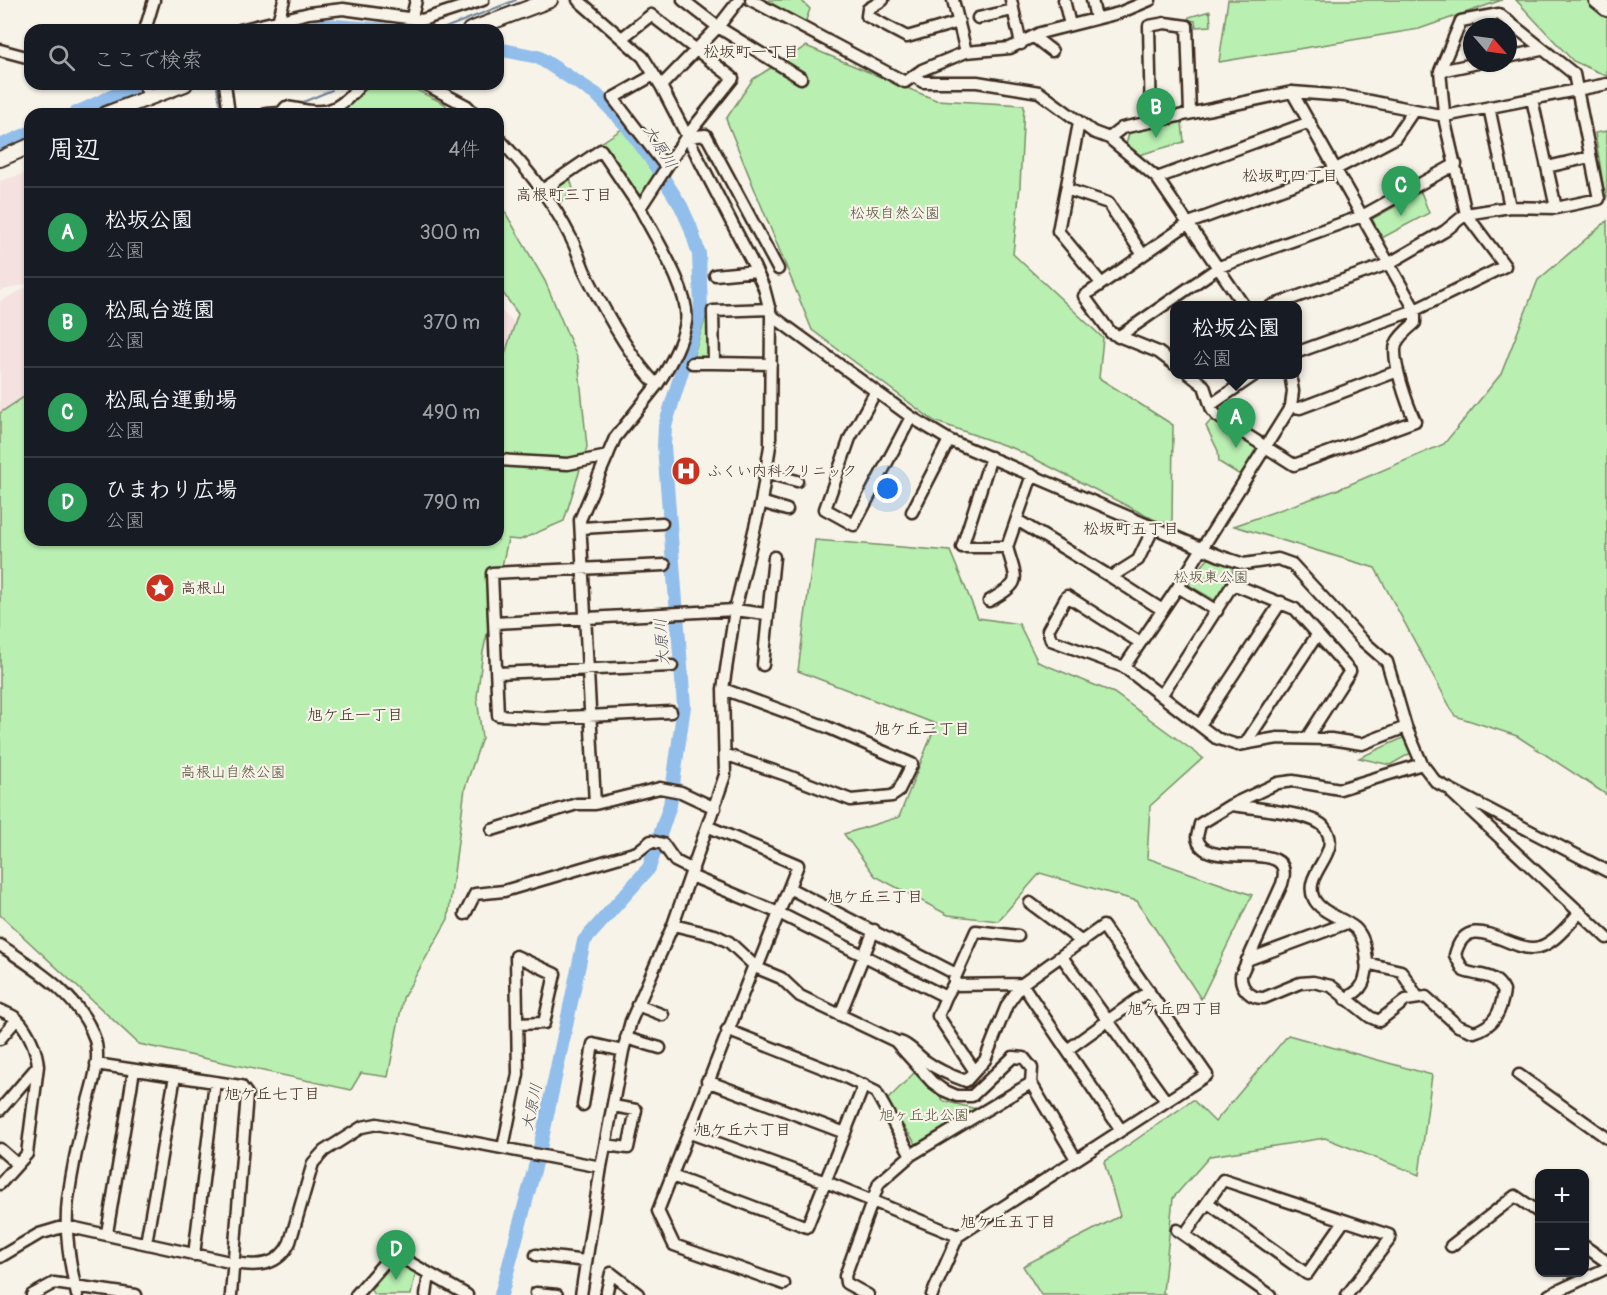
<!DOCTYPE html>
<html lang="ja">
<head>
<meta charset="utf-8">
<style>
  body { margin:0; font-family:Pangolin,"Klee One",sans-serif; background:#242831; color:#f1f3f6 }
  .controls { position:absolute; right:18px; bottom:18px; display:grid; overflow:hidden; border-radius:12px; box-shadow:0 2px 4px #0004 }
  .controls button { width:54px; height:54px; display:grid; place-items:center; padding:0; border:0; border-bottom:2px solid #363941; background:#171b24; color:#f1f3f6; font:30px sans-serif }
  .compass { position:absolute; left:1463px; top:18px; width:54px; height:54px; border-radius:50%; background:#171b24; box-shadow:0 2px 4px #0004; rotate:118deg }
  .you { position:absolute; left:888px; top:489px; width:21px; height:21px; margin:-15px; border:4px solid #fff; border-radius:50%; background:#1a73e8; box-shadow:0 0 0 9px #1a73e833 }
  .badge { display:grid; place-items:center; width:39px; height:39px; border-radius:50%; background:#b45309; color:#fff; font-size:20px; font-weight:700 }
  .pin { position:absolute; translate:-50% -50px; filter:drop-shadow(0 2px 3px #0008) }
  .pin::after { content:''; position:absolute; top:32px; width:21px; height:18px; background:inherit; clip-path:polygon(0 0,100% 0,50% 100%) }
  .popup { position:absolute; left:1170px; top:301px; width:132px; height:78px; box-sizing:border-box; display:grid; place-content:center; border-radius:12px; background:#171b24; filter:drop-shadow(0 2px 4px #0005); font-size:20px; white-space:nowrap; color:#9ea1a6 }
  .popup b { font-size:22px; color:#f1f3f6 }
  .popup::after { content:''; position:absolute; left:50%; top:100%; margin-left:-12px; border:12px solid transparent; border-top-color:#171b24 }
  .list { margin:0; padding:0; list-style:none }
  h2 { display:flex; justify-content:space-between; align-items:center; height:78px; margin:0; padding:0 24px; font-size:26px }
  h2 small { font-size:20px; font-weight:400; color:#9ea1a6 }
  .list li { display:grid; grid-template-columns:39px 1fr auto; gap:18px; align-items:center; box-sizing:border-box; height:90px; padding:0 24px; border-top:2px solid #363941 }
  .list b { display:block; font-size:22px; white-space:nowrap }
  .list p { margin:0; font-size:20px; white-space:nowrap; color:#9ea1a6 }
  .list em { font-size:20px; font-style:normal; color:#9ea1a6 }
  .icon { flex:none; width:33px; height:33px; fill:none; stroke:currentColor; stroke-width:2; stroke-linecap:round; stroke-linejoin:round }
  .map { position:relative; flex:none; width:1607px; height:1295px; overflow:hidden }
  .search { position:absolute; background:#171b24; box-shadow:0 2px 4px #0004; left:24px; top:24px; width:480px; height:66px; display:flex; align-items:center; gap:15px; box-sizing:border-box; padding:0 21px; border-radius:18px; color:#9ea1a6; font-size:22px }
  .panel { position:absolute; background:#171b24; box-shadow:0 2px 4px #0004; left:24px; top:108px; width:480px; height:438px; border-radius:18px }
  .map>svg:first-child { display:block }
</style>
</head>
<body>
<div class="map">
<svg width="1607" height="1295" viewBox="0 0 1607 1295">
  <rect width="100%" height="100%" fill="#f7f3e8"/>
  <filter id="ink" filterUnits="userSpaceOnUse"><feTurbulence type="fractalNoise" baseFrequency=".0167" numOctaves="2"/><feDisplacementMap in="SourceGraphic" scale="12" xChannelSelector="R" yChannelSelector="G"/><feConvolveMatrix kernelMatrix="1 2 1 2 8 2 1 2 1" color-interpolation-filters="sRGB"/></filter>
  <g filter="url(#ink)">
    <path fill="#f5e1df" d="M30,172V283L0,291V181Z
      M30,286V403L0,435V301Z
      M498,308L519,327L498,377Z"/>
    <path fill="#b9efb1" stroke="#7a8c68" stroke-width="1.5" d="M769,0H801L810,9L805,23L764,2Z
      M1228,0H1502L1419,29L1219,62Z
      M1516,0H1607V76L1573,61Z
      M1210,11L1211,26L1196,27L1195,21L1188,20L1189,17Z
      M806,46L936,100L1024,105L1020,186L1013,254L1103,338L1099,378L1173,425L1172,524L1155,520L1015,449L934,421L812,330L726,119L753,79Z
      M369,84H404L445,104L451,114H321L349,94L358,98Z
      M1182,122L1184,142L1139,155L1126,145L1129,133Z
      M622,129L657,176L640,202L601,143Z
      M1607,131V197H1605L1595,133Z
      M569,174L573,189L556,207L545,190Z
      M1421,192L1429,213L1382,238L1372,219Z
      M498,200L545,281L578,359L587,447L564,521L520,540L508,539L483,652L477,697L482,738L465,788L448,919L403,998L388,1077L361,1073L351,1090L139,1044L0,915V413L30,393V540H498V375L518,314L498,286Z
      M1607,221V795L1517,736L1455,716L1375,568L1234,526L1339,489L1444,444L1501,374L1538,280Z
      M708,314L712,358L692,360L706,316Z
      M1213,418L1256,446V452L1240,475L1219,462L1218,451L1206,426Z
      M815,540L950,551L978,618L1019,624L1038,662L1114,693L1203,758L1150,806L1147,858L1252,895L1201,999L1137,901L1040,873L998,921L948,915L875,876L844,834L899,817L936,724L798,671Z
      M1209,558L1232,566L1233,574L1216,601L1190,586L1189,581Z
      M1405,737L1411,753L1390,765L1359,758Z
      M1288,1035L1432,1075L1419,1175L1325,1138L1210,1156L1173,1198L1163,1292L1166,1295H1041L1023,1266L1120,1216L1104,1162L1193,1100L1215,1122Z
      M915,1072L944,1101L981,1110L922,1144H916L886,1101Z
      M396,1261L416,1271L411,1295H376L370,1290Z"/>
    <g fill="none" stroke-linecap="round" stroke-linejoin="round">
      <path stroke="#6f8399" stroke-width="2" d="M440,30L516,0
        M217,88L222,114
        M296,105L332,90
        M233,113L263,111"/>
      <path stroke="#92beeb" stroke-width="14" d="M305,30L323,25L386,30
        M498,49L538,57L597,95L627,126L649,156L681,206L690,226L699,254L701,309L665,426L664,446L684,706L670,805L649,868L584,941L540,1148L501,1295
        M74,114L139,84
        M0,146L30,133"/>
      <g stroke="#3b2a1e" stroke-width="15">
        <path id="minor" d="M578,0L643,57L661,86L751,260L764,288L771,315L770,446L761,502L735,610L723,689L725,775L673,925L631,1021L623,1051L601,1167L581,1295
          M683,0L718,27L801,78
          M751,0L905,82L922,70L966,52L1010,48L1040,33L1119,13L1150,0
          M883,0L868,9L867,16L907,37L959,22
          M953,0L966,52
          M1011,0L1021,44
          M1064,0L1070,25
          M1092,0L1096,19
          M412,17L416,0
          M978,18L1013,10
          M278,21L284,0
          M145,30L154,0
          M240,30L309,13L343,9L422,20L483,0
          M1034,37L1052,51
          M0,50L30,58
          M1508,57L1541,50
          M1440,71L1478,63
          M654,75L613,98L666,167
          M914,76L923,82H977L1039,92L1093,132L1109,138L1157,178L1244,306
          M144,84L149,96
          M225,84L229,114
          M425,84L467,106L475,114
          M661,86L718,27L739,0
          M1532,99L1556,208
          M1489,107L1510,207
          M266,114L281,113L286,107C325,114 334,116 361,84
          M1151,122L1149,26L1165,23L1187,26L1190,113
          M1079,123L1058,231L1101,283
          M686,137L706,135L778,269
          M498,138C526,167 553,202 571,238C577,249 580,261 585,272C603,308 629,357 657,385L615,438L580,520L595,804L660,788L681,792L715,808
          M1109,138L1122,128L1292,92L1345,96L1445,116L1607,84
          M1547,167L1590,157
          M1157,178L1310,122
          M1066,189L1108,203L1143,255
          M541,191L601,150L640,208L686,137L733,78L651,15L622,38
          M640,208C654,236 691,292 686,322C682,344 669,367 657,385
          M715,275L756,271
          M1271,306L1388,264L1445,231L1466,214L1510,207L1556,208L1599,199L1574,74L1499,14L1461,21L1440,71L1445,122L1466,214L1505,266L1415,310L1298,352
          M770,309L713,311L714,363L771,364
          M771,315L911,417L949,440L1220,556L1244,564L1278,559L1292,564L1363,641L1387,662L1406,727L1422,764L1436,782L1607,871
          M1118,337L1219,267L1362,216L1456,164
          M692,363H714
          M1174,364L1158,352L1111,333L1084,296L1189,223L1336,169L1395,138L1414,110
          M1189,374L1204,386L1212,410L1217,416L1294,465L1415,421C1408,406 1391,360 1396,344C1399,336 1409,328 1415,323V310L1292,92
          M876,391L850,438L825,509L854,525L911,417
          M1212,404L1256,374
          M1291,406L1300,408L1398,371
          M991,457L962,547H1007L1032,475
          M498,460L568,464L608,456
          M767,473L797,481
          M761,502L787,510
          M912,512L949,440
          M1017,520L1111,577L1138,560L1154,527
          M582,528L662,523
          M665,565L492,573L498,715L545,718L671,712
          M1111,577L1161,609
          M1178,587L1217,611
          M989,601C1023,581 1017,583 1007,547
          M495,623L735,610L766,614
          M1139,642L1067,596L1048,630L1051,640L1124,667L1216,738L1237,745L1278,738L1331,739L1362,744L1406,727
          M763,665L774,557
          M1124,667L1178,587L1291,406L1293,391L1290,374
          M497,673L672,666
          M723,689L827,727L912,764L898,792L892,796L851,800L786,775L727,755
          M1161,696L1233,584L1295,609L1350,671L1307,738
          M1200,725L1281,602
          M1245,744L1317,635
          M1422,764L1340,789L1293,781L1278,783L1231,805L1200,824L1197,837C1203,876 1298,832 1282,884L1241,975C1240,988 1251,999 1264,998L1300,983L1313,982L1331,986L1370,1017L1379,1021L1406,1000L1426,997L1458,1026L1474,1032C1495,1026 1501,1011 1504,991C1495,973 1481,977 1464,971L1455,955C1467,908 1506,949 1533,948C1551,948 1568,925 1580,912
          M1452,793L1607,938
          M1232,805C1252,808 1313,813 1324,827C1345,852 1301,873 1314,899C1321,913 1343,918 1355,928C1368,940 1371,974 1360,988C1356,993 1350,996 1345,999
          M709,827L798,865L757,968
          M492,830L577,804H595
          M789,888L956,974
          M1030,903L1082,942
          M465,914L475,894L504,891L637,852L651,841L663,844L675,861L693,870
          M673,925L715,935L729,942L757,968L781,978L800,996L895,1041L932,1082L943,1090L957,1096H972L1013,1057L1024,1058L1032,1068L1031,1083L1076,1159
          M0,945C34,968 80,996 94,1037C103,1061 90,1090 85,1113C78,1141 72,1171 68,1199C64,1232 70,1264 77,1295
          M1062,957L1166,1101
          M1247,960L1347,923
          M1366,963L1401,971L1418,998
          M754,965L658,1211L674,1245L784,1284
          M954,980L976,931L1018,936
          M946,997L938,1016L974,1070
          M637,1005L663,1015
          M0,1010C5,1013 13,1015 17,1019C29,1031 37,1051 38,1066L27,1154L0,1184
          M840,1015L874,930
          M727,1030L841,1075L876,1092L911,1155L1031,1083
          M626,1038L660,1048
          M0,1039L17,1019
          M900,1042C911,1045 917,1056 927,1062C939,1071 952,1076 966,1081L985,1060L1007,1005L1022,984L1121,1130
          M1067,1050L1149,991
          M96,1064L241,1086L247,1094L231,1295
          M1519,1075L1607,1138
          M707,1081L845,1133
          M583,1105L593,1044L623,1051
          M0,1110L37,1067
          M690,1133L826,1182L958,1236L1207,1075L1103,926L1022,984L953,985L946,997L779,913L691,876
          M606,1145L628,1148L636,1110L613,1106
          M503,1148L518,1074L516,956L555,974L544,1023L517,1024
          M0,1149L17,1164
          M672,1176L807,1227L864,1085
          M1208,1203L1307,1274L1344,1221
          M1177,1230L1270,1295
          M107,1233L134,1070
          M1185,1234L1223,1180L1389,1235L1390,1239L1347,1295
          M146,1243L175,1076
          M1451,1246L1515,1196L1540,1213
          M1584,1246L1607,1262
          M194,1255L215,1082
          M536,1255L586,1261
          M0,1257L39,1234L66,1226L234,1263C258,1267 279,1266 290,1242L313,1163L324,1151L362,1127L377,1124L601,1167
          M536,1293L557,1295
          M32,1295L54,1283L136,1295
          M356,1295L393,1253L467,1295
          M426,1295L429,1274
          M606,1295L611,1273L638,1294L636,1295
          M868,1295L846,1283L845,1276L879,1183L911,1155
          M932,1295L958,1236
          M1549,1295L1607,1268"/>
      </g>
      <g stroke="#3b2a1e" stroke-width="18">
        <path id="major" d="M1596,0L1607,9
          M470,30L550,0
          M106,114L185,84
          M0,159L30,146"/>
      </g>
      <use href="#minor" stroke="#f7f3e8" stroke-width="10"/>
      <use href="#major" stroke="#f7f3e8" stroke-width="14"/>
    </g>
  </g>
  <defs>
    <g id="hospital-disc" transform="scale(1.5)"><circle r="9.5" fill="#c8321e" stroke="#f7f3e8"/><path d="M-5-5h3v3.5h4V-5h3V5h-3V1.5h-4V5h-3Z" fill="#fff"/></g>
    <g id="sight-disc" transform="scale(1.5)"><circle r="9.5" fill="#c8321e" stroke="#f7f3e8"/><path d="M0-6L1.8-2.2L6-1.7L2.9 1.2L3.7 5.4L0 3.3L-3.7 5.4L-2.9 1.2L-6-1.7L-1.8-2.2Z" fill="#fff"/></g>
  </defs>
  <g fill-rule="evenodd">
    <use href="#hospital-disc" x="686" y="471"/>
    <use href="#sight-disc" x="160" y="588"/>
  </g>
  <g text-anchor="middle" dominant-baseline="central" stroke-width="4.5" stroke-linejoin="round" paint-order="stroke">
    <g font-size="15" fill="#54513b" stroke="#f7f3e8">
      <text x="895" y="213">松坂自然公園</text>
      <text x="1211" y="577">松坂東公園</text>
      <text x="233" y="772">高根山自然公園</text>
      <text x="924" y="1115">旭ヶ丘北公園</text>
    </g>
    <g font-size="15" fill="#3b2a1e" stroke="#f7f3e8" text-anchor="start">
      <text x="707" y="471">ふくい内科クリニック</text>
      <text x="181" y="588">高根山</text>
    </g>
    <g font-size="16" fill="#3b2a1e" stroke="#f7f3e8">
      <text x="751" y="52">松坂町一丁目</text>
      <text x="1290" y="176">松坂町四丁目</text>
      <text x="564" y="195">高根町三丁目</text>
      <text x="1131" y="529">松坂町五丁目</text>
      <text x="355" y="715">旭ケ丘一丁目</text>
      <text x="922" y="729">旭ケ丘二丁目</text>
      <text x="875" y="897">旭ケ丘三丁目</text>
      <text x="1175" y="1009">旭ケ丘四丁目</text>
      <text x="272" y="1094">旭ケ丘七丁目</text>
      <text x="743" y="1130">旭ケ丘六丁目</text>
      <text x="1008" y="1222">旭ケ丘五丁目</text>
    </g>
    <g font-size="16" font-style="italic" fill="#55565c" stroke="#f7f3e8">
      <text transform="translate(660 147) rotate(58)">大原川</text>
      <text transform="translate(662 642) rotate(-94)">大原川</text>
      <text transform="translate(532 1107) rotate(-78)">大原川</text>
    </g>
  </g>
</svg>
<div class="controls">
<button>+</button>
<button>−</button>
</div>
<svg class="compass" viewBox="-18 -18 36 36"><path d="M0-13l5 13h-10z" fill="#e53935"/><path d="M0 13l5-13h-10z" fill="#9ea1a6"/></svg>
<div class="you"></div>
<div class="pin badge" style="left:1236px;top:448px;background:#2e9e5b">A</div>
<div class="popup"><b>松坂公園</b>公園</div>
<div class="pin badge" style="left:1156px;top:138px;background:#2e9e5b">B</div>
<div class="pin badge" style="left:1401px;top:216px;background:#2e9e5b">C</div>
<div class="pin badge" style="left:396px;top:1280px;background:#2e9e5b">D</div>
<div class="search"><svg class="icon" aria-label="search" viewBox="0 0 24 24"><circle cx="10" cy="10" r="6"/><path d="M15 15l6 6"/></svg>ここで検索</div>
<section class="panel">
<h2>周辺<small>4件</small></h2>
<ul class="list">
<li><span class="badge" style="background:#2e9e5b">A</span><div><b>松坂公園</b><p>公園</p></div><em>300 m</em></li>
<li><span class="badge" style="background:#2e9e5b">B</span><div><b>松風台遊園</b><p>公園</p></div><em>370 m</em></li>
<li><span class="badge" style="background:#2e9e5b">C</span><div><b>松風台運動場</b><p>公園</p></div><em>490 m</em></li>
<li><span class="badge" style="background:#2e9e5b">D</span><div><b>ひまわり広場</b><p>公園</p></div><em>790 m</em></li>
</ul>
</section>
</div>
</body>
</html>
